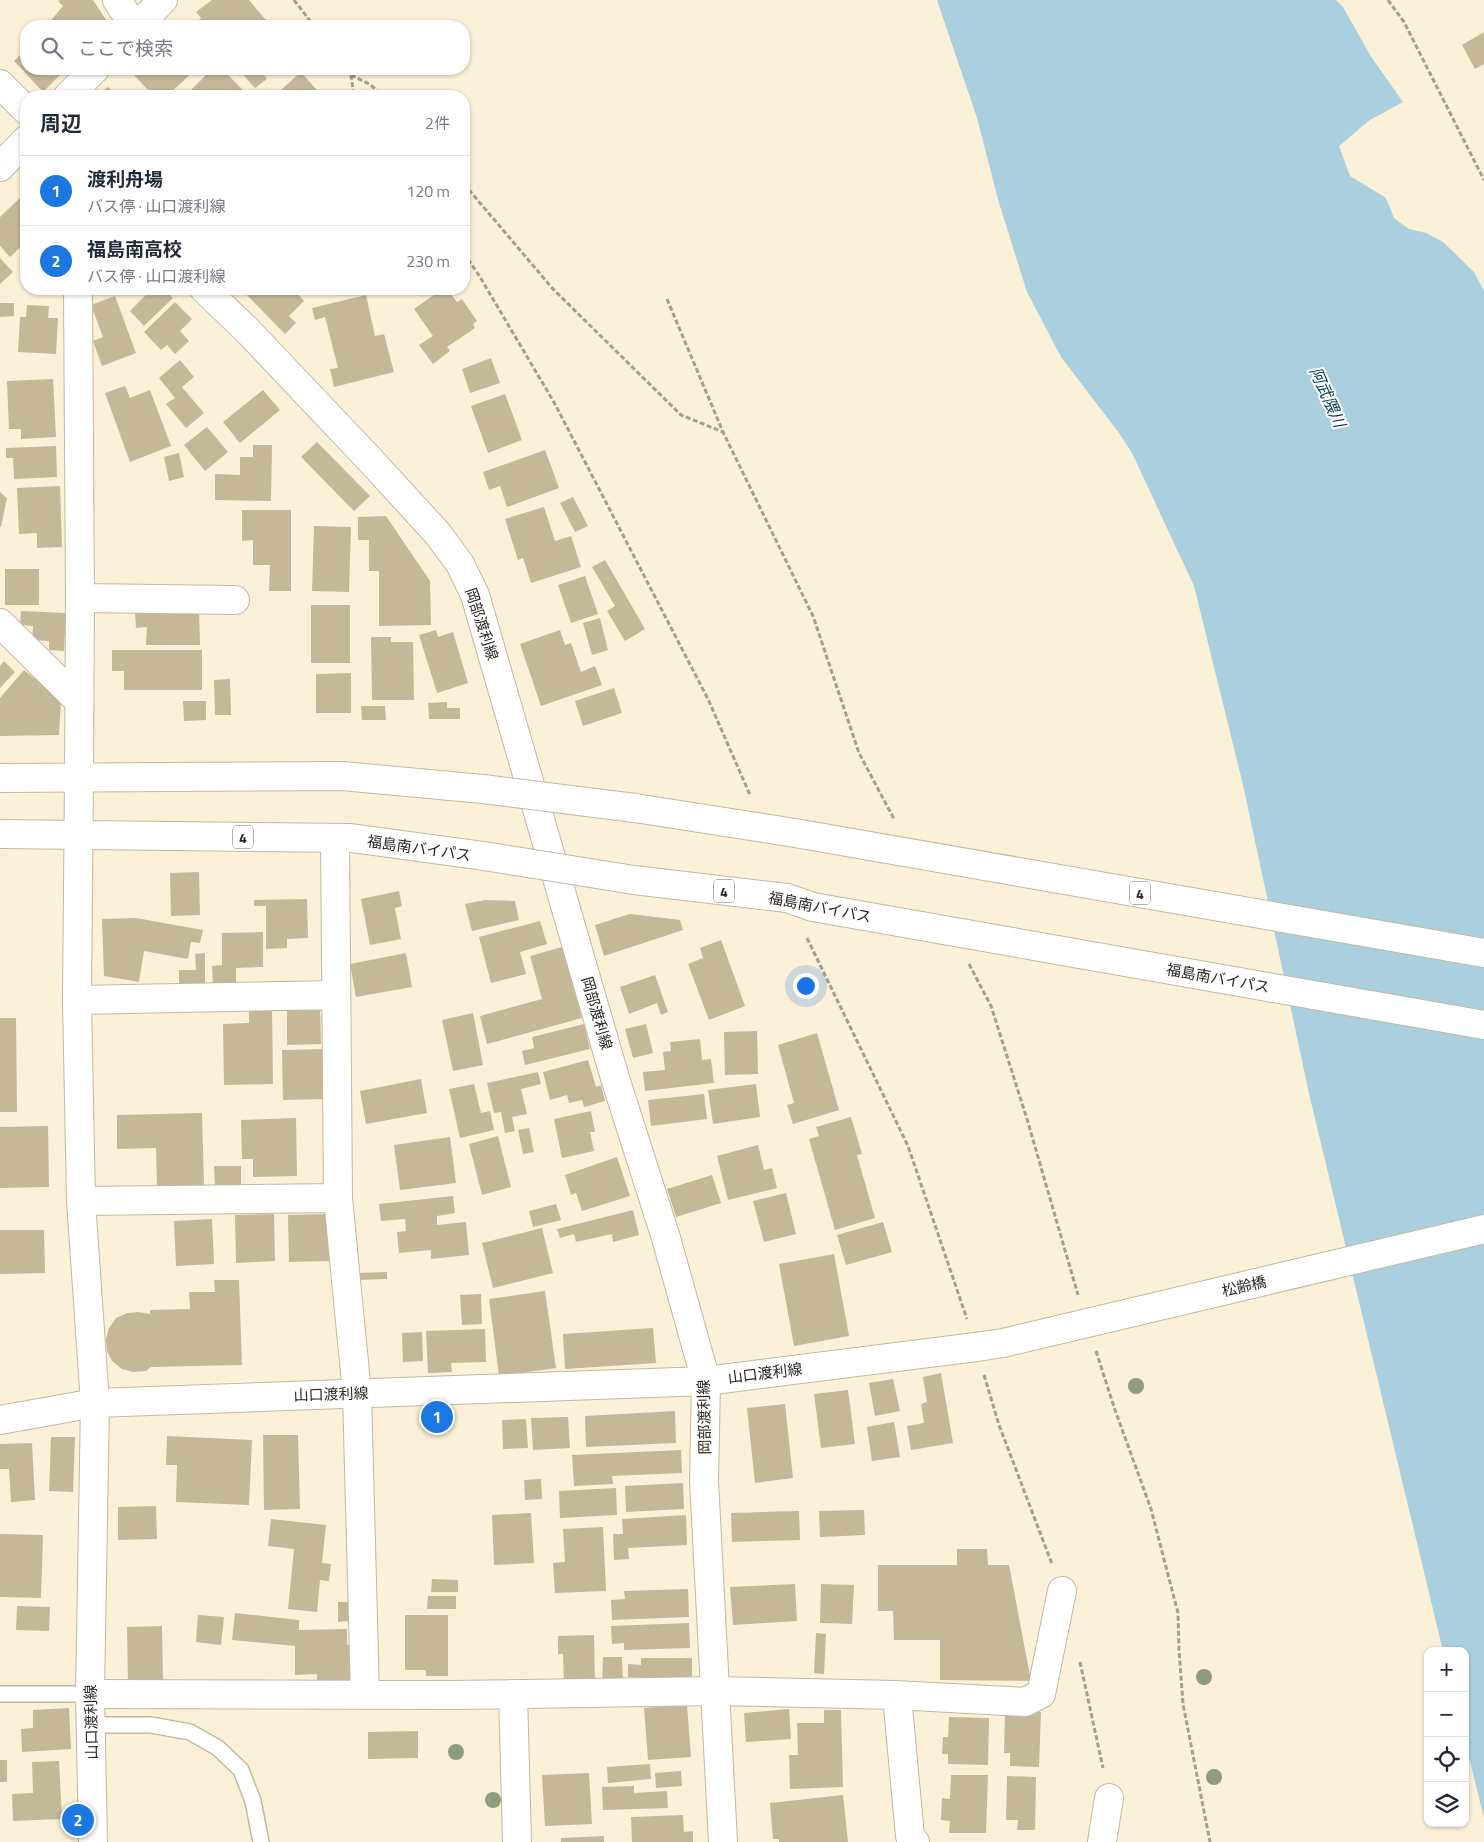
<!DOCTYPE html>
<html lang="ja">
<head>
<meta charset="utf-8">
<style>
  body { margin:0; font-family:"Titillium Web","Noto Sans JP",sans-serif; background:#f6f6f7; color:#1f2937 }
  .controls { position:absolute; right:15px; bottom:15px; display:grid; overflow:hidden; border-radius:10px; box-shadow:0 1px 4px #0004 }
  .controls button { width:45px; height:45px; display:grid; place-items:center; padding:0; border:0; border-bottom:1px solid #e0e1e3; background:#fff; color:#1f2937; font:25px sans-serif }
  .you { position:absolute; left:805px; top:985px; width:18px; height:18px; margin:-12px; border:4px solid #fff; border-radius:50%; background:#1a73e8; box-shadow:0 0 0 8px #1a73e833 }
  .badge { display:grid; place-items:center; width:32px; height:32px; border-radius:50%; background:#1c77e0; color:#fff; font-size:16px; font-weight:700 }
  .pin { position:absolute; translate:-50% -50%; border:2px solid #fff; box-shadow:0 1px 5px #0006 }
  .list { margin:0; padding:0; list-style:none }
  h2 { display:flex; justify-content:space-between; align-items:center; height:65px; margin:0; padding:0 20px; font-size:21px }
  h2 small { font-size:16px; font-weight:400; color:#747a83 }
  .list li { display:grid; grid-template-columns:32px 1fr auto; gap:15px; align-items:center; box-sizing:border-box; height:70px; padding:0 20px; border-top:1px solid #e0e1e3 }
  .list b { display:block; font-size:19px; white-space:nowrap }
  .list p { margin:0; font-size:16px; white-space:nowrap; color:#747a83 }
  .list em { font-size:16px; font-style:normal; color:#747a83 }
  .icon { flex:none; width:28px; height:28px; fill:none; stroke:currentColor; stroke-width:2; stroke-linecap:round; stroke-linejoin:round }
  .map { position:relative; flex:none; width:1484px; height:1842px; overflow:hidden }
  .search { position:absolute; background:#fff; box-shadow:0 1px 4px #0004; left:20px; top:20px; width:450px; height:55px; display:flex; align-items:center; gap:12px; box-sizing:border-box; padding:0 18px; border-radius:20px; color:#747a83; font-size:19px }
  .panel { position:absolute; background:#fff; box-shadow:0 1px 4px #0004; left:20px; top:90px; width:450px; height:205px; border-radius:20px }
  .map>svg:first-child { display:block }
</style>
</head>
<body>
<div class="map">
<svg width="1484" height="1842" viewBox="0 0 1484 1842">
  <rect width="100%" height="100%" fill="#faf1d8"/>
  <path fill="#aad0e0" d="M937,0H1336L1343,7L1370,55L1403,102L1370,120L1339,146L1350,176L1386,198L1394,218L1409,229L1426,233L1443,242L1474,272L1484,291V1818L1465,1741V1651H1443L1310,1098L1243,785L1194,586L1132,453L1119,433L1061,357L1027,292L999,203L977,118Z"/>
  <path fill="#c5b899" d="M60,0H93L110,26H48L47,25L63,6L58,1Z
    M212,0H249L271,26H199L196,23L201,18L196,12Z
    M1484,32V64L1475,69L1462,45Z
    M26,49V69H66L43,92L14,61Z
    M128,69H196L167,96H145L150,92Z
    M212,69H222L248,95L185,96Z
    M238,69H259L267,79L255,88Z
    M301,72L322,96H274Z
    M108,87L117,96H98L101,93Z
    M20,198L26,205V242L10,257L0,246V217Z
    M0,258L13,272L0,284Z
    M152,289H163L173,298L144,326L130,311Z
    M241,289H304L298,294L304,301L289,316L296,323L285,334Z
    M442,289H447L457,302L462,299L477,321L473,324L475,328L447,347L450,351L433,364L419,345L433,336L414,309Z
    M366,295L375,336L384,334L394,372L334,387L330,369L338,368L325,317L315,320L312,308Z
    M115,296L136,353L102,366L93,341L103,337L91,305Z
    M175,302L192,319L180,331L189,341L175,354L167,345L161,350L144,332Z
    M0,303H14V316L0,317Z
    M27,305L49,306L48,318H58L56,354L18,352L20,317H26Z
    M491,358L500,383L470,393L462,369Z
    M180,360L194,377L182,387L204,413L186,428L166,404L175,398L159,378Z
    M53,379L56,437L21,439V429H9L7,381Z
    M125,386L130,398L150,390L171,446L130,462L105,393Z
    M263,390L280,410L240,443L223,422Z
    M505,394L522,440L488,453L471,406Z
    M207,427L228,452L205,471L184,445Z
    M317,442L370,496L354,511L301,457Z
    M253,445H272L271,501L215,500V474L240,475V457H253Z
    M56,446L57,477L14,479L13,458H6V448Z
    M545,450L559,488L507,507L500,486L489,490L483,472Z
    M179,453L184,477L169,481L164,457Z
    M60,486L62,547L37,548V533L19,534L17,488Z
    M0,492L7,498L1,527H0Z
    M573,497L588,526L575,532L560,503Z
    M544,507L555,541L571,536L581,567L531,583L523,558L518,560L505,519Z
    M242,510H291V591H269L270,565H253V540L242,541Z
    M386,516L430,581L431,625L379,626V571H369V540H358V517Z
    M314,526L351,527L349,592L312,591Z
    M605,560L645,629L625,641L607,611L615,606L592,567Z
    M5,569H39V605H5Z
    M585,576L598,614L571,623L558,585Z
    M311,605H350V663H311Z
    M21,611L66,613L64,651L49,650V641L32,640L33,626L20,625Z
    M199,611L200,645H146L147,627L136,628L135,612Z
    M600,618L608,650L592,655L583,623Z
    M436,630L438,637L453,632L468,683L437,693L419,635Z
    M560,630L565,645L571,643L581,672L595,666L602,685L541,706L520,644Z
    M371,637H391V642H413L414,700H372Z
    M112,650H202V690H124V671H112Z
    M4,661L15,672L0,688V666Z
    M24,670L61,700L59,735L0,736V698Z
    M351,673V713H316V674Z
    M230,679L231,715H215L214,680Z
    M614,688L622,713L583,726L575,701Z
    M183,701H206V720L184,721Z
    M447,702V708H460V719H429L428,703Z
    M361,706H385L386,720H362Z
    M199,872L200,915L171,916L170,873Z
    M399,891L402,906L395,908L401,939L370,945L361,899Z
    M307,899L308,938L287,939V948L266,949V906H254V900Z
    M485,900L515,901L519,920L472,931L465,904Z
    M630,914L680,920L683,930L604,956L595,925Z
    M136,918L203,930L200,943L191,942L188,959L144,951L139,982L104,976L102,919Z
    M540,921L547,944L520,952L526,974L491,983L479,937Z
    M263,932V967L236,968V988L213,989L212,966L222,965V933Z
    M721,940L745,1006L709,1020L688,964L703,958L700,948Z
    M562,947L582,1018L487,1044L480,1016L542,999L530,956Z
    M205,953V987H179V970H196L195,954Z
    M406,953L412,987L356,997L350,964Z
    M655,975L668,1012L661,1015L657,1003L629,1014L620,987Z
    M320,1005L321,1044L287,1045V1006Z
    M272,1007L273,1084L224,1085L223,1024L249,1023V1008Z
    M473,1013L483,1065L453,1071L442,1020Z
    M0,1018H16L17,1112H0Z
    M584,1024L590,1049L525,1065L522,1051L534,1048L532,1037Z
    M646,1024L653,1053L633,1058L625,1029Z
    M757,1031L758,1074L725,1075L724,1032Z
    M817,1033L839,1110L793,1124L787,1105L794,1103L778,1045Z
    M700,1039L702,1060L711,1059L714,1083L645,1091L643,1072L665,1070L663,1052L671,1051L670,1042Z
    M327,1049L328,1099L283,1100L282,1050Z
    M588,1060L596,1087L601,1085L605,1101L584,1107L582,1100L569,1103L567,1095L550,1100L543,1072Z
    M538,1072L541,1084L521,1089L527,1114L512,1117L515,1131L505,1133L501,1112L494,1113L487,1083Z
    M421,1079L427,1113L366,1124L360,1091Z
    M474,1084L481,1113L490,1111L494,1130L460,1138L449,1089Z
    M756,1084L760,1117L713,1124L708,1090Z
    M704,1094L707,1119L651,1126L648,1100Z
    M591,1111L595,1132H590L594,1151L562,1158L554,1119Z
    M202,1113L204,1186L157,1187L156,1148L117,1149V1115Z
    M851,1117L862,1154L857,1155L875,1218L835,1230L809,1139L819,1136L816,1127Z
    M296,1118L297,1176L253,1177V1159H242L241,1120Z
    M48,1126L49,1187L0,1188V1127Z
    M529,1128L534,1152L523,1154L518,1130Z
    M498,1136L511,1187L482,1195L469,1144Z
    M450,1137L456,1183L400,1190L394,1145Z
    M758,1145L764,1170L772,1168L777,1188L728,1200L717,1156Z
    M617,1157L630,1196L582,1211L576,1193L571,1195L565,1175Z
    M214,1166H241V1186L215,1187Z
    M712,1175L721,1203L676,1217L667,1189Z
    M786,1193L796,1234L764,1242L753,1201Z
    M453,1196L455,1213L437,1216V1225L466,1222L469,1255L431,1259V1250L399,1253L397,1232L406,1231L405,1219L381,1221L379,1204Z
    M556,1204L561,1220L533,1227L529,1211Z
    M633,1210L639,1235L613,1242L612,1234L576,1242L574,1234L560,1238L557,1229Z
    M274,1214L275,1261L236,1263L235,1215Z
    M330,1214L331,1261L289,1262L288,1215Z
    M212,1219L214,1264L176,1266L174,1221Z
    M883,1222L892,1252L846,1265L837,1235Z
    M542,1228L553,1273L493,1288L482,1243Z
    M0,1230H44L45,1273L0,1274Z
    M834,1254L849,1336L794,1346L779,1264Z
    M387,1272V1279L358,1280V1273Z
    M214,1280H239L242,1365L151,1367L146,1371L133,1372L122,1369L112,1361L107,1351L106,1339L109,1328L116,1318L127,1313L138,1312L150,1314V1310L190,1309L189,1292H215Z
    M545,1291L556,1368L499,1376L489,1299Z
    M481,1294L482,1324L462,1325L460,1295Z
    M653,1328L656,1363L565,1369L563,1334Z
    M485,1329L486,1362L451,1363L452,1372L428,1373L426,1331Z
    M422,1332L423,1361L403,1362L402,1333Z
    M941,1373L953,1443L911,1450L907,1426L924,1423L921,1404L927,1402L923,1377Z
    M893,1379L900,1411L875,1416L869,1383Z
    M848,1390L855,1444L821,1448L814,1394Z
    M785,1404L793,1478L755,1483L747,1408Z
    M675,1411L676,1443L586,1447L585,1416Z
    M568,1417L570,1448L533,1450L531,1418Z
    M526,1419L528,1448L503,1449L502,1420Z
    M894,1422L900,1457L872,1461L867,1427Z
    M263,1435H298L300,1509L264,1510Z
    M167,1436L252,1440L249,1505L176,1502L177,1465H166Z
    M51,1437H75L73,1492L49,1491Z
    M32,1443L35,1500L11,1502L9,1469H0V1444Z
    M681,1450L682,1473L612,1476L613,1484L574,1486L572,1455Z
    M541,1479L542,1499L525,1500L524,1480Z
    M683,1483L684,1509L626,1512L625,1486Z
    M616,1488L617,1515L560,1518L559,1491Z
    M156,1506L157,1539L118,1540V1507Z
    M864,1510L865,1535L820,1537L819,1511Z
    M799,1511L800,1540L732,1542L731,1513Z
    M531,1513L534,1563L494,1565L492,1515Z
    M686,1515L687,1545L628,1548L629,1559L614,1560L613,1534H623L622,1519Z
    M271,1519L326,1525L322,1563L331,1564L329,1581L320,1580L317,1612L288,1609L294,1549L268,1546Z
    M603,1527L606,1591L555,1593L553,1563L565,1562L563,1529Z
    M0,1534L43,1535L41,1598L0,1597Z
    M957,1549H987L988,1565H1009L1031,1681L940,1680V1640H894L893,1611H878V1565H957Z
    M432,1579L458,1580V1592H431Z
    M795,1584L797,1621L733,1625L730,1587Z
    M821,1584L854,1585L852,1624L820,1623Z
    M688,1589L689,1617L612,1620L611,1600L625,1599L624,1591Z
    M428,1596H456V1609H427Z
    M338,1602H348V1621L338,1622Z
    M17,1606L50,1607L49,1631L16,1630Z
    M235,1613L299,1620V1630L347,1629V1645L353,1644L354,1682L317,1683V1674L295,1675V1646L232,1640Z
    M198,1615L224,1617L221,1645L196,1642Z
    M405,1615H448V1676H426V1670H405Z
    M689,1623L690,1648L624,1650V1643L612,1644L611,1626Z
    M162,1626L163,1682L128,1683L127,1627Z
    M816,1633L826,1634L824,1674L814,1673Z
    M594,1635L595,1681L564,1682L563,1654H558V1636Z
    M603,1657H622L623,1684H602Z
    M641,1658H692V1683H641V1677H628V1664L641,1665Z
    M687,1705L691,1757L648,1760L644,1708Z
    M69,1708L71,1749L22,1752L21,1729L33,1728V1710Z
    M789,1709L791,1739L746,1742L744,1713Z
    M824,1710H841L843,1787L790,1789L789,1755H798L797,1723H824Z
    M1005,1711L1041,1712L1039,1767L1010,1766V1753H1004Z
    M949,1717L989,1718L988,1765L948,1764V1754H942L943,1737H948Z
    M418,1731V1758L368,1759V1732Z
    M0,1760H7V1782H0Z
    M59,1761L62,1819L13,1821L12,1794L33,1793L32,1762Z
    M650,1764L651,1779L608,1783L607,1767Z
    M681,1771L682,1786L656,1788L655,1773Z
    M589,1773L592,1824L545,1826L542,1775Z
    M951,1775H988L986,1833H949L950,1821L941,1820L942,1798L950,1799Z
    M1007,1776L1036,1777L1035,1830H1017L1018,1820H1006Z
    M634,1786V1793L667,1791L668,1808L603,1810L602,1787Z
    M843,1795L848,1842H779V1839H773L770,1803Z
    M683,1815L684,1832L693,1831V1842H632L631,1817Z
    M604,1836V1842H561V1838Z"/>
  <g fill="none" stroke-linecap="round" stroke-linejoin="round">
    <g stroke="#c1b8a1" stroke-width="18">
      <path id="service" d="M0,1694H90
        M91,1725H151L190,1732L218,1748L241,1770L253,1801L261,1842"/>
    </g>
    <g stroke="#c1b8a1" stroke-width="30">
      <path id="minor" d="M117,0L134,26
        M137,26L163,0
        M68,96L95,69
        M0,167L26,140
        M78,289L80,598L79,778
        M80,598L235,600
        M0,623L79,701
        M335,838L338,1198
        M77,1000L336,995
        M81,1201L338,1198L357,1393L365,1695
        M0,1420L95,1403
        M90,1694L453,1695L715,1691L895,1695L1025,1702L1041,1694L1062,1591
        M513,1694L517,1842
        M897,1696L910,1836L915,1842
        M1102,1842L1109,1798"/>
    </g>
    <g stroke="#c1b8a1" stroke-width="30">
      <path id="tertiary" d="M79,778L77,1000L81,1201L95,1403"/>
    </g>
    <g stroke="#c1b8a1" stroke-width="30">
      <path id="secondary" d="M0,84L26,110
        M204,289L247,330L373,463L438,534L460,564L475,595L615,1078L666,1238L706,1381L704,1481L723,1842
        M93,1842L90,1694L95,1403L706,1381L976,1347L1003,1343"/>
    </g>
    <g stroke="#c1b8a1" stroke-width="30">
      <path id="trunk" d="M0,778L342,776L483,789
        M635,808L795,833
        M0,834L351,838L484,856
        M634,880L787,898L813,907"/>
    </g>
    <path stroke="#a59e8c" stroke-width="3" stroke-dasharray="5 2.5" stroke-linecap="butt" d="M294,0L314,26
      M1388,0L1404,22L1484,180
      M346,69L351,75L354,96
      M351,75L371,85L382,96
      M464,184L553,289L681,415L723,432
      M464,253L480,277L555,404L708,699L750,795
      M667,299L723,432L813,616L859,753L894,819
      M807,938L908,1146L967,1319
      M969,964L991,1006L1027,1119L1078,1295
      M1096,1351L1115,1410L1151,1509L1178,1613L1179,1650L1183,1704L1210,1842
      M984,1375L999,1425L1052,1564
      M1080,1662L1103,1768"/>
    <use href="#service" stroke="#fff" stroke-width="15"/>
    <use href="#minor" stroke="#fff" stroke-width="28"/>
    <use href="#tertiary" stroke="#fff" stroke-width="28"/>
    <use href="#secondary" stroke="#fff" stroke-width="28"/>
    <use href="#trunk" stroke="#fff" stroke-width="28"/>
    <g stroke="#c1b8a1" stroke-width="30" stroke-linecap="butt">
      <path id="secondary-bridge" d="M1003,1343L1484,1229"/>
    </g>
    <g stroke="#c1b8a1" stroke-width="30" stroke-linecap="butt">
      <path id="trunk-bridge" d="M483,789L635,808
        M795,833L1484,953
        M484,856L634,880
        M813,907L1484,1025"/>
    </g>
    <use href="#secondary-bridge" stroke="#fff" stroke-width="28"/>
    <use href="#trunk-bridge" stroke="#fff" stroke-width="28"/>
  </g>
  <g fill="#909d7a">
    <circle cx="1136" cy="1386" r="8"/>
    <circle cx="1204" cy="1677" r="8"/>
    <circle cx="456" cy="1752" r="8"/>
    <circle cx="1214" cy="1777" r="8"/>
    <circle cx="493" cy="1800" r="8"/>
  </g>
  <g text-anchor="middle" dominant-baseline="central" stroke-width="4" stroke-linejoin="round" paint-order="stroke">
    <g fill="#fff" stroke="#6a6761" stroke-width="1">
      <rect x="233" y="825.5" width="20" height="23" rx="4"/>
      <rect x="714" y="879.5" width="20" height="23" rx="4"/>
      <rect x="1130" y="881.5" width="20" height="23" rx="4"/>
    </g>
    <g font-size="14" font-weight="bold" fill="#2a261d">
      <text x="243" y="837">4</text>
      <text x="724" y="891">4</text>
      <text x="1140" y="893">4</text>
    </g>
    <g font-size="15" fill="#2a261d" stroke="#fff">
      <text transform="translate(482 624) rotate(72)">岡部渡利線</text>
      <text transform="translate(419 848) rotate(8)">福島南バイパス</text>
      <text transform="translate(820 907) rotate(11)">福島南バイパス</text>
      <text transform="translate(1218 978) rotate(10)">福島南バイパス</text>
      <text transform="translate(597 1013) rotate(74)">岡部渡利線</text>
      <text transform="translate(1244 1286) rotate(-13)">松齢橋</text>
      <text transform="translate(765 1373) rotate(-7)">山口渡利線</text>
      <text transform="translate(331 1394) rotate(-2)">山口渡利線</text>
      <text transform="translate(704 1417) rotate(-91)">岡部渡利線</text>
      <text transform="translate(91 1722) rotate(-91)">山口渡利線</text>
    </g>
    <g font-size="16" font-style="italic" fill="#013a4b" stroke="#fff">
      <text transform="translate(1328 397) rotate(66)">阿武隈川</text>
    </g>
  </g>
</svg>
<div class="controls">
<button>+</button>
<button>−</button>
<button><svg class="icon" aria-label="locate" viewBox="0 0 24 24"><circle cx="12" cy="12" r="6"/><path d="M12 2v4M12 18v4M2 12h4M18 12h4"/></svg></button>
<button><svg class="icon" aria-label="layers" viewBox="0 0 24 24"><path d="M12 4l9 5-9 5-9-5zM3 14l9 5 9-5"/></svg></button>
</div>
<div class="you"></div>
<div class="pin badge" style="left:437px;top:1417px">1</div>
<div class="pin badge" style="left:78px;top:1820px">2</div>
<div class="search"><svg class="icon" aria-label="search" viewBox="0 0 24 24"><circle cx="10" cy="10" r="6"/><path d="M15 15l6 6"/></svg>ここで検索</div>
<section class="panel">
<h2>周辺<small>2件</small></h2>
<ul class="list">
<li><span class="badge">1</span><div><b>渡利舟場</b><p>バス停 · 山口渡利線</p></div><em>120 m</em></li>
<li><span class="badge">2</span><div><b>福島南高校</b><p>バス停 · 山口渡利線</p></div><em>230 m</em></li>
</ul>
</section>
</div>
</body>
</html>
